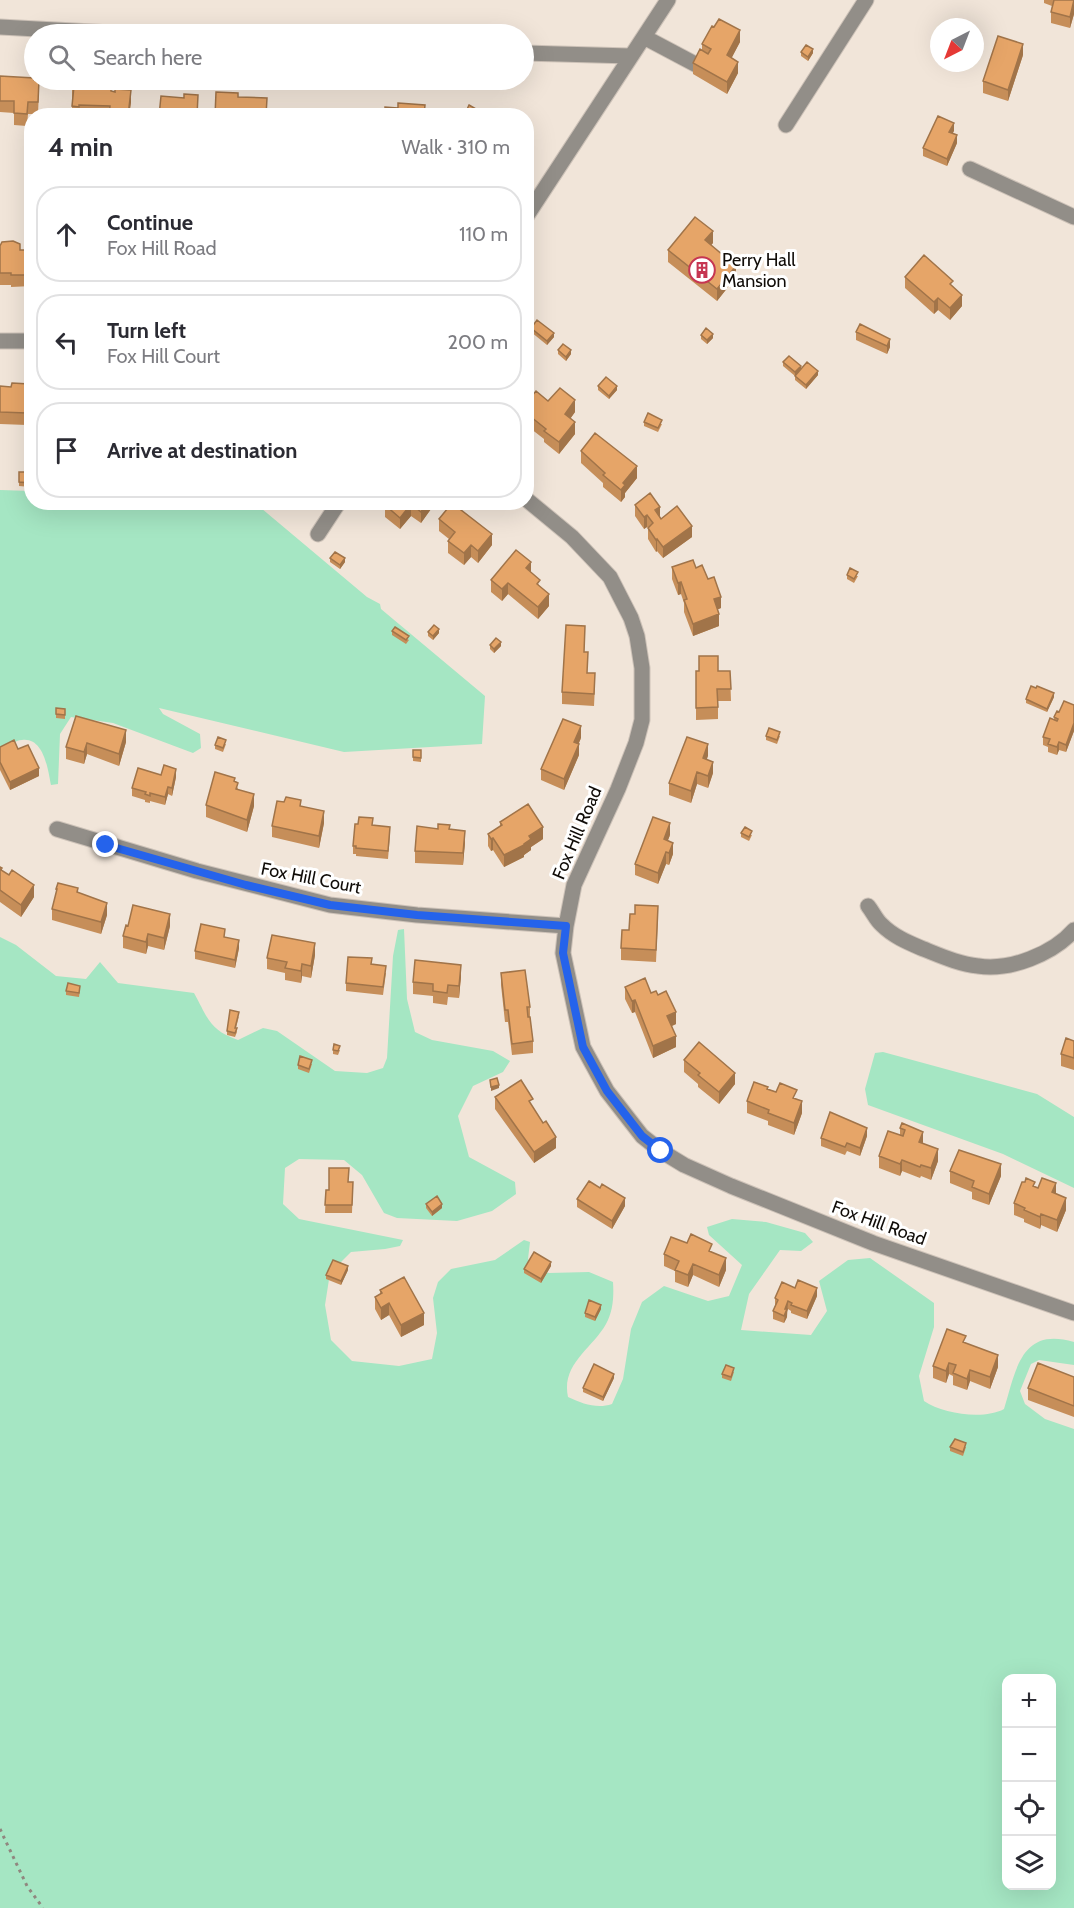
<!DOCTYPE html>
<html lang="en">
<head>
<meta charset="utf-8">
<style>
  body { margin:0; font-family:Cabin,sans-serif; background:#f2f2f3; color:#2b2b33 }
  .controls { position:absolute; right:18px; bottom:18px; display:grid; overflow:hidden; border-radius:12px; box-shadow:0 6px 24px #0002 }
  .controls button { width:54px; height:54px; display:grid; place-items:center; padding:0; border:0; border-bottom:2px solid #e1e1e2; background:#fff; color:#2b2b33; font:30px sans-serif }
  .compass { position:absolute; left:930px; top:18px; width:54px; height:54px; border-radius:50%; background:#fff; box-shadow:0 6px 24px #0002; rotate:222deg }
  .stop { position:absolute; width:18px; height:18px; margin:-14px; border:4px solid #2563eb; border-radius:50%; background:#fff }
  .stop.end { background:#2563eb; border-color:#fff; box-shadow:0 2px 6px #0008 }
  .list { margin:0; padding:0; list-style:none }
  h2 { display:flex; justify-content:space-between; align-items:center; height:78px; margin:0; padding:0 24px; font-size:26px }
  h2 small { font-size:20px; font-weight:400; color:#7c7c81 }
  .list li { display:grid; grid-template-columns:39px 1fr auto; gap:18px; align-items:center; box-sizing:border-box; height:96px; margin:0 12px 12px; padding:0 12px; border:2px solid #e1e1e2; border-radius:24px }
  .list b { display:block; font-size:22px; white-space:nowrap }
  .list p { margin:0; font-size:20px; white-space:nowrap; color:#7c7c81 }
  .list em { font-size:20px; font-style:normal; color:#7c7c81 }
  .icon { flex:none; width:33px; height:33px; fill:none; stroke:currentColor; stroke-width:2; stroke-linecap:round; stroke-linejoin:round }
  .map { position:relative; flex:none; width:1074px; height:1908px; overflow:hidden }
  .search { position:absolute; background:#fff; box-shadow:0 6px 24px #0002; left:24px; top:24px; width:510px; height:66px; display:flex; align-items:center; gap:15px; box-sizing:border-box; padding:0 21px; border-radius:33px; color:#7c7c81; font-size:22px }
  .panel { position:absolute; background:#fff; box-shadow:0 6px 24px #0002; left:24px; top:108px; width:510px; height:402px; border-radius:24px }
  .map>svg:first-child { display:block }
</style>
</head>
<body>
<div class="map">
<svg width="1074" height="1908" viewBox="0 0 1074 1908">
  <rect width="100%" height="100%" fill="#f1e5d9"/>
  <path fill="#a5e6c3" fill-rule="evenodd" d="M0,490L31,491L32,502L255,503L367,597L380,604L381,609L485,696L482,744L344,752L159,708L163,714L200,734L201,748L193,753L113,723L71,717L60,734L58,784L51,785C48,770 44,737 22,740C15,740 6,748 0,751Z
    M404,929L407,999L415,1032L432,1040L493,1051L510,1061L503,1072L473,1086L458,1116L469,1157L515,1182L516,1194L492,1211L457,1221L397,1218L384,1213L362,1175L344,1160L299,1159L285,1168L283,1204L299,1219L403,1240L400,1246L385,1249L351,1252L330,1273L325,1305L331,1340L352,1361L399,1366L432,1359L437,1333L433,1298L438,1282L451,1269L495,1260L524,1240L530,1242L528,1259L534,1268L549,1273L589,1272L613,1282C614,1297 613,1311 606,1324C592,1349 561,1364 568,1397C583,1404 597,1409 612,1404L623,1379L631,1329L642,1302L664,1286L708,1301L729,1296L742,1265L709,1235L707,1227L732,1219L766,1222L805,1233L813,1242L801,1251L780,1250L749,1294L741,1330L811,1335L827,1311L819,1281L848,1260L870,1258L934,1303V1327L919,1376L924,1401C943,1414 984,1420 1004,1409C1016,1370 1021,1326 1074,1342V1365L1039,1360L1031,1364L1020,1391L1025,1404L1045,1419L1074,1429V1908H0V937L16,945L56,976L86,979L100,962L118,983L194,993C208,1018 209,1030 238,1040L263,1028L277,1031L335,1071L367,1073L383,1068L387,1058L393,956L398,930ZM1006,1678H1052V1886H1006Z
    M883,1052L1037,1094L1074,1117V1188L1003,1154L868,1105L865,1089L875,1053Z"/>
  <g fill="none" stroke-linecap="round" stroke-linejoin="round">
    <g stroke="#cdc2b8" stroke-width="17">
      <path id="minor" d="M0,27L130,34
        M644,37L710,72
        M524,53L630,56
        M786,125L866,0
        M970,169L1074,217
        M526,217L668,0
        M0,341H32
        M526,499L572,537L610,577L631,618L637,636L642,668V720L636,743L618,789L574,885L566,926L563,953L583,1047L607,1091L642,1136L661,1151L684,1165L731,1186L873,1243L1074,1313
        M318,534L339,502
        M57,829L197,871L330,905L417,915L566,926
        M868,906C873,912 876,920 882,925C893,936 907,942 921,948C939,955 958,964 978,966C1010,971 1053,954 1074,930"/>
    </g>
    <path stroke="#90877f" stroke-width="3" stroke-dasharray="3 4.5" stroke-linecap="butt" d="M0,1829L27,1886L43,1908"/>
    <use href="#minor" stroke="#928e88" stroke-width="15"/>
  </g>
  <path fill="#c68e59" d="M1044,0H1074V14L1070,28L1051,23V12L1052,6L1044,3Z
    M740,42L731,58L738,73L727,94L693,74V63L702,50V44Z
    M801,52L813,53L808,61L801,56Z
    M1023,55L1008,101L983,93V81Z
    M0,76L39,90L38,114H28L27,126L14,125V113L0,112Z
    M72,81L131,102L129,116H72Z
    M954,131L952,133L957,143L947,166L923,156V148Z
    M713,243L711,245L736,277L717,301L668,262V250Z
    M0,246L20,250H32V286L11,287V285H0Z
    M905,277L953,286L962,306L950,320L938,310L934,314L905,288Z
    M531,328L554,337L547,345L531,332Z
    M856,332L890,347L887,354L856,340Z
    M701,335L713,338L707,344L701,339Z
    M558,350L571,354L566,361L558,354Z
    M783,362L818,375L806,389L795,380V376L783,366Z
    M0,386L29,395L27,425L0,424Z
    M598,386L617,390L609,399L598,390Z
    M548,401L575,412L570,419L575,434L559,454L544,442V439L526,425V403Z
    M644,422L662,424L658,432L644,426Z
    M581,451L637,478L625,493V497L621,502L603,487V483L581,463Z
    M19,472H31V487L19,486Z
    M436,502L421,523L411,516L400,529L385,517V505Z
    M635,505L660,518L692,537L663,558L657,551L656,552L648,539V528L647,527L644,529L635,516Z
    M439,519L492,545L478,563L471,557L464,565L448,553V541L449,539L439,531Z
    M330,558L345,562L340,569L330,562Z
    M672,567L696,568L708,579L721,608L718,609L719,626L693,636L684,612V603L681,594L678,595L672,579Z
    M531,572L540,587L549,606L538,619L508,594L502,601L491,592V580Z
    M847,575L858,576L854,583L847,579Z
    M392,631L409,640L406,644L392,635Z
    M428,632L439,633L433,640L428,636Z
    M585,637L584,652L587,673L595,685L594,706L562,704V692Z
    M490,645L501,646L494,653L490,649Z
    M696,671H730L731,701H718V719L696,720Z
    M1054,697L1047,712L1026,703V699Z
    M1074,705V731L1066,752L1059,750L1057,755L1048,752V747L1043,745V737L1054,720V717L1059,712Z
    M56,708L65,709V719L56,718Z
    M76,716L126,742L119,766L87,754L84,764L66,759V747Z
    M766,736H780L777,744L766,740Z
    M581,738L579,743V755L564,790L541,780V769Z
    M226,744L223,752L215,749V745Z
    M0,747L18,749L39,776L10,790L0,770Z
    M413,750H421V762L413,761Z
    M708,756L706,759L713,773L708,788L697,784L691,803L669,795V783Z
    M161,775L176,777L172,796L168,794L165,805L150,801V803L145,802V800L132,796V788Z
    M235,782L238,789L254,806L247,832L206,817V805Z
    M301,806L324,823L319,848L272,837V826Z
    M500,822L543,839L531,847V850L524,855V857L504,867L493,850L491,851L488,846V834L500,827Z
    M373,825L390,835L388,859L356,856V854H353V846Z
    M438,829H450L465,842L463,865L415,863V851Z
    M741,833L752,835L749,841L741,837Z
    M670,835L668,840L673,854L669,865L666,864L658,884L635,875V864Z
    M0,867L2,871L34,897L21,917L0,902Z
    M56,889L78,893L107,915L101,934L52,920V909L56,896Z
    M658,918L656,962L621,960V948L629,930Z
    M170,926L164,950L148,946L146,954L123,948V936Z
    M225,937L239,948L235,968L195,959V951Z
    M315,955L311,978L302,976L301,983L285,980V973L267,969V958Z
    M372,964L386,973L383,995L346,991V983Z
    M501,973L530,1007V1017L533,1041V1053L512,1055L508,1022H505L501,985Z
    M461,976L459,998L448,997L447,1005L433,1003V996L413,994V982Z
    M625,987L658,995L676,1024L672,1026L676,1047L653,1058L635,1012L632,1013L625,999Z
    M80,990L79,997L66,995V991Z
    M239,1016L236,1028L237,1032L235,1037L227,1035V1031Z
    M1074,1041V1070L1061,1066V1054Z
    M333,1050H340L338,1055L333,1054Z
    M684,1060L735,1084L719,1104L698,1087V1084L684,1072Z
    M312,1064L309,1073L298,1069V1065Z
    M768,1089L797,1099L802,1113L794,1135L768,1125V1121L747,1113V1101Z
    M495,1097L533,1107L543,1123L556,1148L534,1163L495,1109Z
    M902,1123L923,1143L938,1161L931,1180L921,1176L920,1178L902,1171L900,1176L879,1168V1156L900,1135V1128Z
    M867,1136L860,1156L847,1151L845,1155L821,1146V1138Z
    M950,1171L1001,1176L989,1205L972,1199V1192L950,1183Z
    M353,1182L352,1213H325L326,1190H329Z
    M1035,1187L1056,1194L1066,1210L1057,1232L1041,1225L1040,1229L1024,1222V1219L1014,1215V1203Z
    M600,1188L625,1206L612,1229L577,1207V1199Z
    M426,1204L442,1208L432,1216L426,1208Z
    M687,1243L712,1252L726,1270L719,1287L693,1275L688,1287L675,1282V1271L664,1266V1254Z
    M551,1266L541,1283L524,1273V1269Z
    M348,1270L341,1285L326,1279V1275Z
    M380,1290L424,1325L401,1337L389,1315L381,1320L375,1309V1297L380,1294Z
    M817,1296L807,1319L791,1313V1311L788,1309L787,1312V1317L784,1323L773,1319V1311L775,1306V1298Z
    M601,1309L595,1321L585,1317V1313Z
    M966,1343L998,1367L990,1389L970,1381L967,1390L953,1385V1376L949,1374L946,1383L933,1378V1366Z
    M734,1372L731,1381L722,1378V1374Z
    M1074,1377V1417L1028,1400V1388Z
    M614,1378L603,1401L583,1392V1388Z
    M950,1447H966L963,1456L950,1451Z"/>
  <path fill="#a17449" d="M1074,2V14L1070,28V17Z
    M740,30V42L727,67V55Z
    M1023,44V55L1008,101V90Z
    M813,49V53L808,61V57Z
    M738,62V73L727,94V82Z
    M131,90V102L129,116H128Z
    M954,123V131L949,140V132Z
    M957,135V143L947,166V159Z
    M713,231V243L705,252V240Z
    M736,266V277L717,301V289Z
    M962,295V306L950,320V308Z
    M938,298V310L934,314V302Z
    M554,333V337L547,345V341Z
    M713,334V338L707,344V340Z
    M890,339V347L887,354V346Z
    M571,350V354L566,361V357Z
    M801,366V370L795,376V372Z
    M818,371V375L806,389V385Z
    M617,386V390L609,399V396Z
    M575,400V412L565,426V414Z
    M575,422V434L559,454V442Z
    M637,466V478L625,493V497L621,502V490L623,483Z
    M427,502H436L421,523V512Z
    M411,504V516L400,529V518Z
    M660,507V518L655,510Z
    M647,515V527L644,529V517Z
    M692,526V537L663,558V547Z
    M492,534V545L478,563V551Z
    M657,539V551L656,552V540Z
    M471,545V557L464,565V553Z
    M345,558V562L340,569V565Z
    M531,562V574L526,568Z
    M681,582V594L678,595V583Z
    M508,583V594L502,601V589Z
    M549,594V606L538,619V607Z
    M721,597V608L714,611V599Z
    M719,614V626L693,636V624Z
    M439,629V633L433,640V636Z
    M501,642V646L494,653V649Z
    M1054,693V697L1047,712V709Z
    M1074,723V731L1066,752V745Z
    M581,726V738L574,753V742Z
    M126,730V742L119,766V754Z
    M1059,742V750L1057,755V747Z
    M87,743V754L84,764V752Z
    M579,744V755L564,790V779Z
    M708,744V756L703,770V758Z
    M713,762V773L708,788V776Z
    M39,768V776L10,790V782Z
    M176,769V777L172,796V788Z
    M697,772V784L691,803V791Z
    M168,787V794L165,805V797Z
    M254,794V806L247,832V820Z
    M324,811V823L319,848V836Z
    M670,823V835L664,850V839Z
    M543,827V839L531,847V850L524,855V857L504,867V855L524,844L529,836Z
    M465,831V842L463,865V853Z
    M493,838V850L491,851V839Z
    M673,843V854L669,865V853Z
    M666,852V864L658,884V873Z
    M34,885V897L21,917V905Z
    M107,903V915L101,934V922Z
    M170,914V926L164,950V938Z
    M148,934V946L146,954V942Z
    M239,940V948L235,968V960Z
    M315,943V955L311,978V966Z
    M302,964V976L301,983V971Z
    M461,965V976L459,998V986Z
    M635,1000V1012L632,1013V1001Z
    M676,1012V1024L667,1028V1016Z
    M676,1036V1047L653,1058V1046Z
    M735,1073V1084L719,1104V1092Z
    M499,1085V1088L491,1091V1087Z
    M802,1101V1113L794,1135V1123Z
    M867,1128V1136L860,1156V1148Z
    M923,1132V1143L919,1142Z
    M556,1137V1148L534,1163V1152Z
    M938,1149V1161L931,1180V1168Z
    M902,1160V1171L900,1176V1164Z
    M1001,1164V1176L989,1205V1194Z
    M1056,1183V1195L1052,1192Z
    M625,1198V1206L612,1229V1221Z
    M1066,1198V1210L1057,1232V1220Z
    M442,1204V1208L432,1216V1212Z
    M1041,1214V1225L1040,1229V1217Z
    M726,1258V1270L719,1287V1275Z
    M551,1262V1266L541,1283V1279Z
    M693,1264V1275L688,1287V1275Z
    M348,1266V1270L341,1285V1281Z
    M817,1288V1296L807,1319V1311Z
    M788,1301L787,1317L784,1323L785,1309Z
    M389,1303V1315L381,1320V1308Z
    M601,1305V1309L595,1321V1317Z
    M424,1313V1325L401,1337V1325Z
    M998,1355V1367L990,1389V1377Z
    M949,1363V1374L946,1383V1371Z
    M970,1370V1381L967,1390V1379Z
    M614,1374V1378L603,1401V1397Z"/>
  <path fill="#e6a568" stroke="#a17449" stroke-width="1.5" d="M1054,0H1074L1070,17L1051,12Z
    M719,19L740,30L727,55L738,62L727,82L693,63L700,49L708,54L711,49L702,44L712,26L714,27Z
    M998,36L1023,44L1008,90L983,81Z
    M806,45L813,49L808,57L801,52Z
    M0,76L34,78V80H39L38,102H28L27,114L14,113V101H0Z
    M72,81L111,85V91L115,92V89L131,90L128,116H109L110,106L79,105V107L72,106L74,86H72Z
    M216,92L238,93V97L267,98L266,116H215Z
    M184,94L198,95L197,116H159L161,96L184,98Z
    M398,103L425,105L424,116H367V112L385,113V107L398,108Z
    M469,105L488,116H464Z
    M938,116L954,123L949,132L957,135L947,159L923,148Z
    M695,217L713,231L705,240L736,266L717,289L668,250Z
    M13,241L20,244V250H32V275H11V273H0V246L2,242Z
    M924,255L953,281L950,284L962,295L950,308L938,298L934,302L905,277Z
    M537,320L554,333L547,341L531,328Z
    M860,324L890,339L887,346L856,332Z
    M706,328L713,334L707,340L701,335Z
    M563,344L571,350L566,357L558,350Z
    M789,356L801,366L795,372L783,362Z
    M807,362L818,371L806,385L795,376Z
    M606,377L617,386L609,396L598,386Z
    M12,383L29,384L27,413L0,412V386L11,387Z
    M560,388L575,400L565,414L575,422L559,442L544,431L546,429L526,413V403L536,391L548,401Z
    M648,413L662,420L658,428L644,422Z
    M595,433L637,466L623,483L625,485L621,490L603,475L605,473L581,451Z
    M19,472H31V483L19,482Z
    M650,493L660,507L655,510L661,519L677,506L692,526L663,547L657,539L656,540L648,528L653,523L647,515L644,517L635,505Z
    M387,502H427L421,512L411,504L400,518L385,505Z
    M452,503L492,534L478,551L471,545L464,553L448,541L455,532L439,519Z
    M516,550L531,562L526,568L540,580L537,584L549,594L538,607L508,583L502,589L491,580Z
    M335,552L345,558L340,565L330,558Z
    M693,560L696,568L702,565L708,579L714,577L721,597L714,599L719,614L693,624L684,600L687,599L681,582L678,583L672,567Z
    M850,568L858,572L854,579L847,575Z
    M434,625L439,629L433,636L428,632Z
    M566,625L585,626L584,652H588L587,673H595L594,694L562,692Z
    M395,627L409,636L406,640L392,631Z
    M496,638L501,642L494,649L490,645Z
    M699,656H718V671H730L731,689H717L718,707L696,708V671H699Z
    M1031,686L1036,688L1037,686L1054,693L1047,709L1026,699Z
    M1064,701L1074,705V723L1066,745L1059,742L1057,747L1048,744L1050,739L1043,737L1050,718L1057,721L1058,719L1054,717L1057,711L1059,712Z
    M56,708L65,709V715L56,714Z
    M76,716L126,730L119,754L87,743L84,752L66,747Z
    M563,719L581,726L574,742L579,744L564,779L541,769Z
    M769,728L780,732L777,740L766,736Z
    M218,737L226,740L223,748L215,745Z
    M687,737L708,744L703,758L713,762L708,776L697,772L691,791L669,783Z
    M14,740L18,749L28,745L39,768L10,782L0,762V747Z
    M413,750H421V758L413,757Z
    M164,765L176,769L172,788L168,787L165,797L150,793V796L145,794L146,792L132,788L138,768L161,775Z
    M215,772L235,778L234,781L238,783L236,789L254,794L247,820L206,805Z
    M286,797L301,800L300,806L324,811L319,836L272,826L277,801L284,802Z
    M528,804L543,827L529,836L531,839L524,844V845L504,855L493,838L491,839L488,834L502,825L500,822Z
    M359,817L373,818L372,825L390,827L388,851L356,848V846H353L355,824H358Z
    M653,817L670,823L664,839L673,843L669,853L666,852L658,873L635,864Z
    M438,824L450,825L449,829L465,831L463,853L415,851L417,826L438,829Z
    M745,827L752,831L749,837L741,833Z
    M0,867L2,868L1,870L9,875L12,870L34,885L21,905L0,890Z
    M58,883L78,888L77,892L107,903L101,922L52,909L57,889H56Z
    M133,905L170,914L164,938L148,934L146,942L123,936L126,925L128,926Z
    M635,905L658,906L656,950L621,948L622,930H629L630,914H635Z
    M201,924L225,929L224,937L239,940L235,960L195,951Z
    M272,935L315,943L311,966L302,964L301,971L285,968L287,962L267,958Z
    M348,957L372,958L371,964L386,966L383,987L346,983Z
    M415,960L461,965L459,986L448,985L447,993L433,991V984L413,982Z
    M525,970L530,1007H527L528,1017H530L533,1041L512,1044L508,1010H505L501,973Z
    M645,978L651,993L656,991L658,995L666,991L676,1012L667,1016L676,1036L653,1046L635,1000L632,1001L625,987Z
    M68,983L80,986L79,993L66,991Z
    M230,1010L239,1012L235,1028H237L235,1033L227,1031Z
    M1066,1038L1074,1041V1058L1061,1054Z
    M699,1042L735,1073L719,1092L698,1075L700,1073L684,1060Z
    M334,1044L340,1046L338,1051L333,1050Z
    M300,1056L312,1060L309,1069L298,1065Z
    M497,1078L499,1085L491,1087L490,1080Z
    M521,1080L533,1099L529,1101L543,1123L546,1121L556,1137L534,1152L495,1097Z
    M754,1082L768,1087L767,1089L776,1092L780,1083L797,1090L793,1098L802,1101L794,1123L768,1113L769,1110L747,1101Z
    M830,1112L867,1128L860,1148L847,1143L845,1147L821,1138Z
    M902,1123L923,1132L919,1142L938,1149L931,1168L921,1165L920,1167L902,1160L900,1164L879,1156L888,1131L903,1136L905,1130L900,1128Z
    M959,1150L1001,1164L989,1194L972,1187L974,1181L950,1171Z
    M329,1168H349L348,1182H353L352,1205H325L326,1190H329Z
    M1026,1178L1035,1182L1033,1186L1038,1188L1042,1178L1056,1183L1052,1192L1066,1198L1057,1220L1041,1214L1040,1217L1024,1210L1025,1208L1014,1203L1022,1182H1025Z
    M589,1181L600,1188L602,1184L625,1198L612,1221L577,1199Z
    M437,1196L442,1204L432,1212L426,1204Z
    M691,1234L712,1244L709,1251L726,1258L719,1275L693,1264L688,1275L675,1270L679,1261L664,1254L671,1237L687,1243Z
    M534,1252L551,1262L541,1279L524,1269Z
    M333,1260L348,1266L341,1281L326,1275Z
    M404,1277L424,1313L401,1325L389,1303L381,1308L375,1297L382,1293L380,1290Z
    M798,1280L817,1288L807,1311L791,1305L792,1303L788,1301L785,1309H787L784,1316L773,1311L778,1300L775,1298L782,1282L795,1288Z
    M589,1300L601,1305L595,1317L585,1313Z
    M947,1329L966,1336L963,1342L998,1355L990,1377L970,1370L967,1379L953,1373L956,1365L949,1363L946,1371L933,1366Z
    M1038,1363L1074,1377V1406L1028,1388Z
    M594,1364L614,1374L603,1397L583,1388Z
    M726,1365L734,1368L731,1377L722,1374Z
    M955,1439L966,1443L963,1452L950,1447Z"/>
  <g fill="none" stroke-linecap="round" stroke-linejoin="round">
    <path stroke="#2563eb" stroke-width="8" d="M106,845L246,885L330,905L417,915L566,926L563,953L583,1047L607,1091L642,1136L661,1151"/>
  </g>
  <defs>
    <g id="building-ring" transform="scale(1.35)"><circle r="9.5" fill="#fff" stroke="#c63652" stroke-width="1.5"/><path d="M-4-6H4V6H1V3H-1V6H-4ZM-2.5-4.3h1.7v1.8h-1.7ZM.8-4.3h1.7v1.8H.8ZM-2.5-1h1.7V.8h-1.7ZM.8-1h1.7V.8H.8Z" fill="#c63652"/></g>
  </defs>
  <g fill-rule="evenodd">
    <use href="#building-ring" x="702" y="270"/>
  </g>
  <g text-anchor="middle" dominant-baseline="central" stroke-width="6" stroke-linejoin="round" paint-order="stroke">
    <g font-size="18" fill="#100c08" stroke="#fff" text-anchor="start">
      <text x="722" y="260">Perry Hall<tspan x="722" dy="21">Mansion</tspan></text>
    </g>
    <g font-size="18" fill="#100c08" stroke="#fff">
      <text transform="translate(577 833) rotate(-67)">Fox Hill Road</text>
      <text transform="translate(311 878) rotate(11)">Fox Hill Court</text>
      <text transform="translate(879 1223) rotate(20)">Fox Hill Road</text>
    </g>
  </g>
</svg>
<div class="controls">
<button>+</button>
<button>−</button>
<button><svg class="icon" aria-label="locate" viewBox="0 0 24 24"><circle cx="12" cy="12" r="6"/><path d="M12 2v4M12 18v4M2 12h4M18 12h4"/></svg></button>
<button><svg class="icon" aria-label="layers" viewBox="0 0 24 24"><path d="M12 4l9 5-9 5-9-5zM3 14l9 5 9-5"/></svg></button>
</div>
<svg class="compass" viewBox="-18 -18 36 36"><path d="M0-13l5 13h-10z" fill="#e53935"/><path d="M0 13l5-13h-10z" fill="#7c7c81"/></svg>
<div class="stop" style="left:661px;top:1151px"></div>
<div class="stop end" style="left:106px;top:845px"></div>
<div class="search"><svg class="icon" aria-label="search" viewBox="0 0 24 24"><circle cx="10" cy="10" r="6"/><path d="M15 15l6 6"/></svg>Search here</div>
<section class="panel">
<h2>4 min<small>Walk · 310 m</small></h2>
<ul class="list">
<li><svg class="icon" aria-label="ahead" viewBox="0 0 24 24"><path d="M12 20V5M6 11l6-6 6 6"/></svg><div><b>Continue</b><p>Fox Hill Road</p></div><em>110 m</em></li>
<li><svg class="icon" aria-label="left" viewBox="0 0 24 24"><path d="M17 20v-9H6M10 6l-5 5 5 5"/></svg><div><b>Turn left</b><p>Fox Hill Court</p></div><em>200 m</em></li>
<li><svg class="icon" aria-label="arrive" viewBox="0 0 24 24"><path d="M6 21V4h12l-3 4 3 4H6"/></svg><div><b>Arrive at destination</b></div></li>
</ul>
</section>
</div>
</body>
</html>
